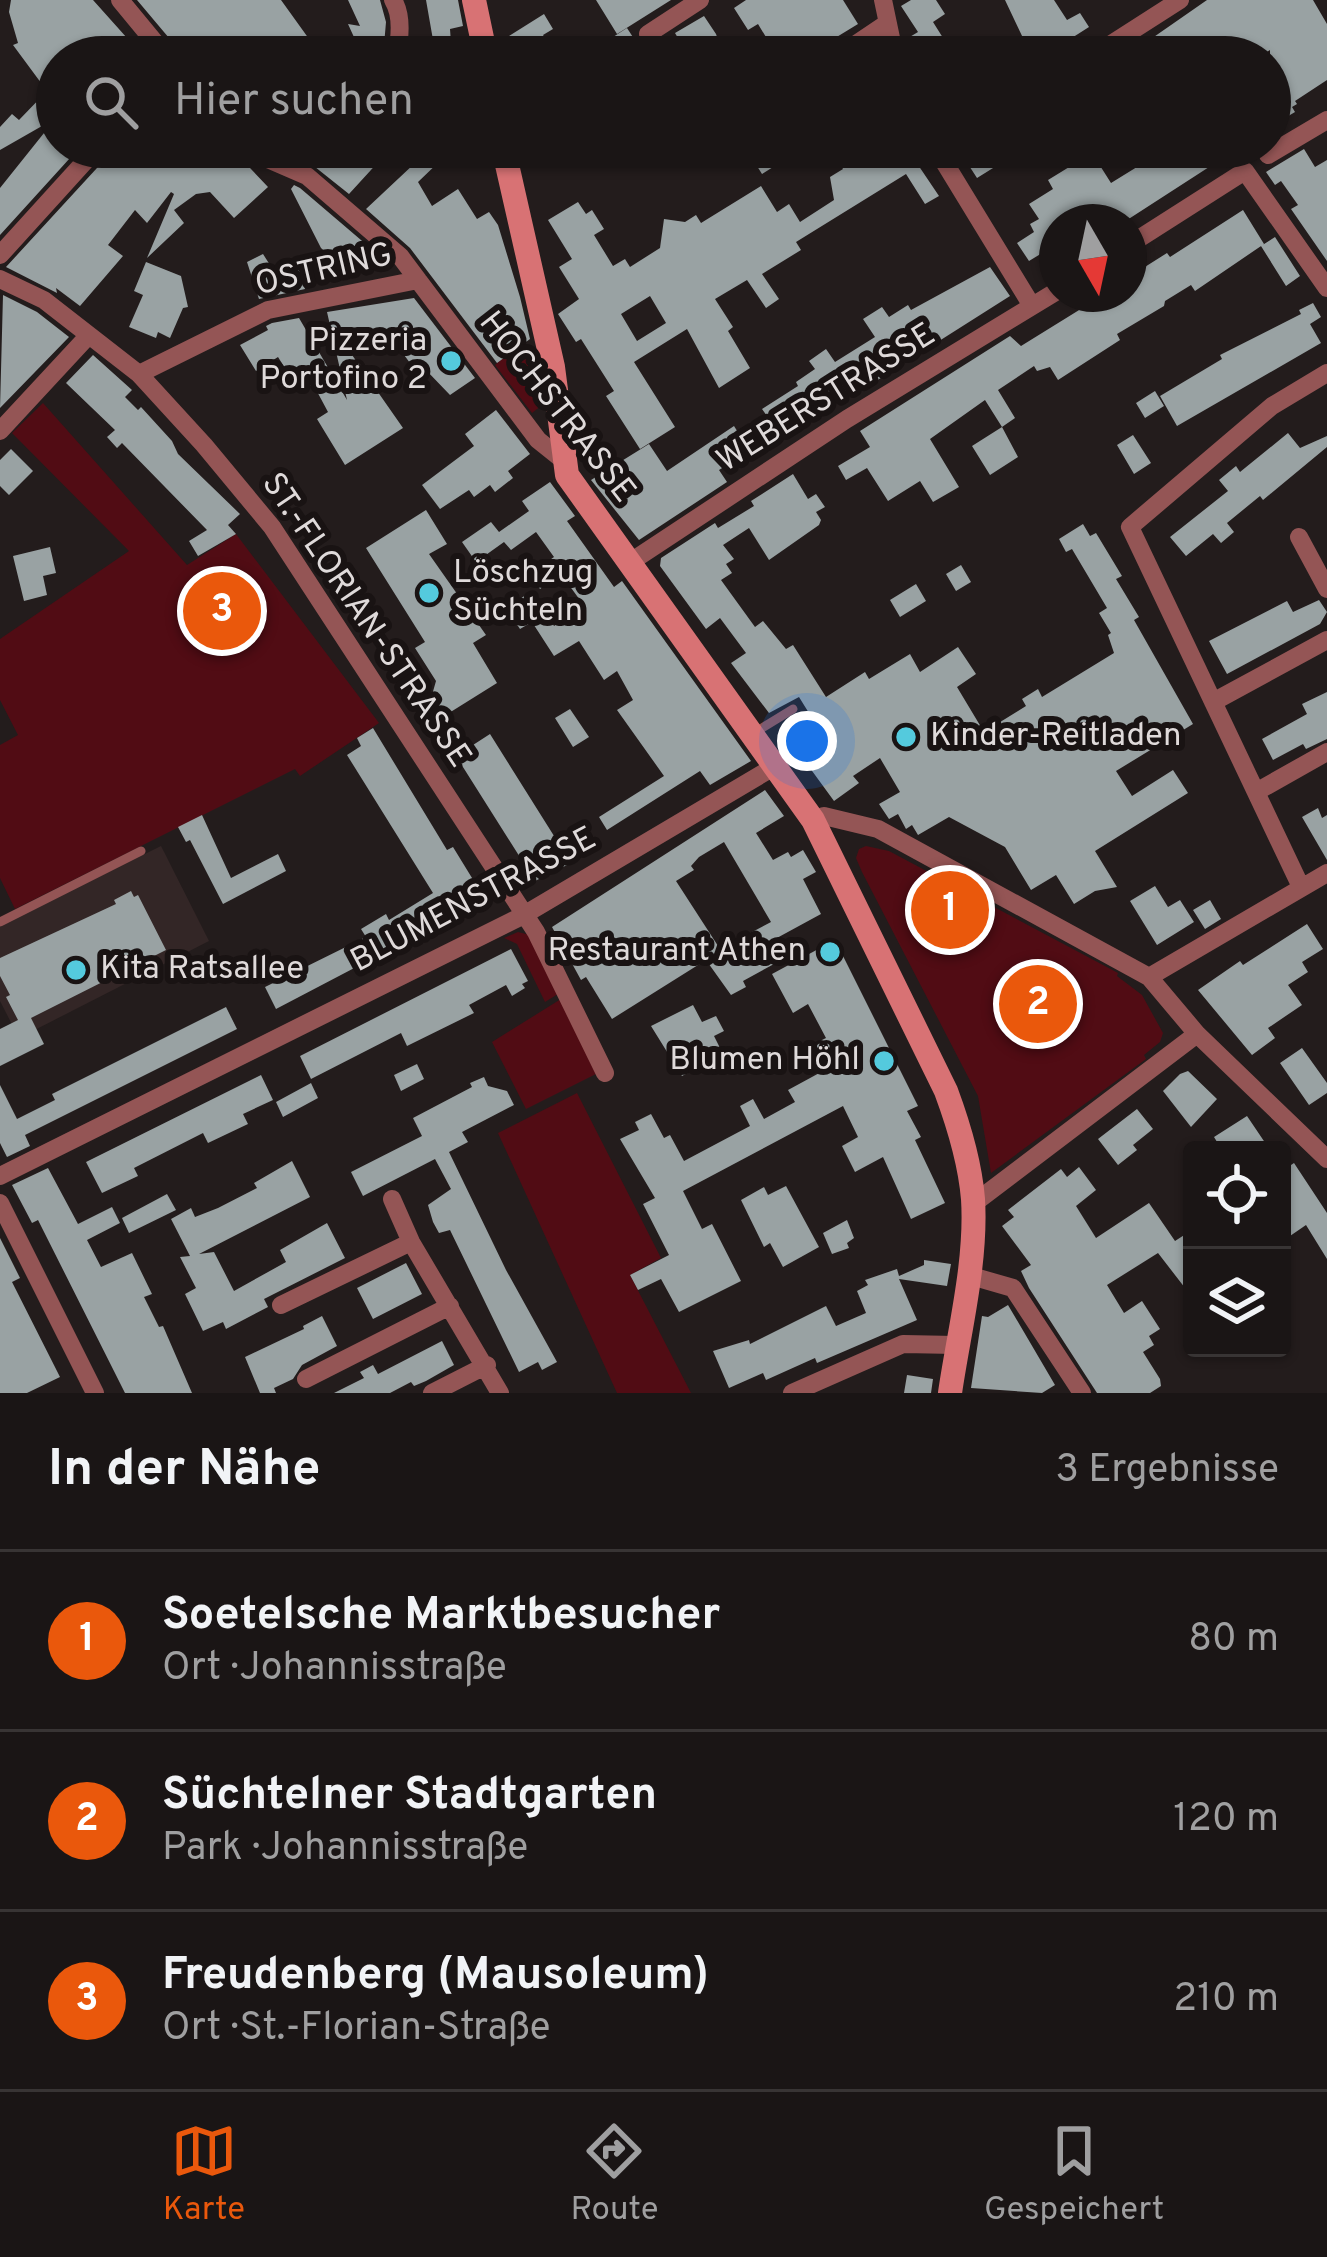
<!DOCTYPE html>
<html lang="de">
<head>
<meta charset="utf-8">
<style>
  body { margin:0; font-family:Overpass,sans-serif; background:#272222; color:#f1f3f6 }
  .controls { position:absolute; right:36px; bottom:36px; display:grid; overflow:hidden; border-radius:12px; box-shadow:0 3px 9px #0004 }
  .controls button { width:108px; height:108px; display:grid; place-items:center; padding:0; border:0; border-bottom:3px solid #383434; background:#1a1515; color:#f1f3f6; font:60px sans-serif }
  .compass { position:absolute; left:1039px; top:204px; width:108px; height:108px; border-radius:50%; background:#1a1515; box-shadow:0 3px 9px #0004; rotate:171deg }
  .you { position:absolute; left:807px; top:741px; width:42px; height:42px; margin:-30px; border:9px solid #fff; border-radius:50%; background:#1a73e8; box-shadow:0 0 0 18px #1a73e833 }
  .badge { display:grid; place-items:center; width:78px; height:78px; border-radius:50%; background:#ea580c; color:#fff; font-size:39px; font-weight:700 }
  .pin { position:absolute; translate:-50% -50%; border:6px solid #fff; box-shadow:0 3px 12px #0006 }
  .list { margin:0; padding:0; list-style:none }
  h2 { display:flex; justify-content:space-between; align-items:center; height:156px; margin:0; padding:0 48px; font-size:51px }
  h2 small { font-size:39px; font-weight:400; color:#9f9fa0 }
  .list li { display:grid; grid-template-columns:78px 1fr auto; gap:36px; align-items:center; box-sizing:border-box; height:180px; padding:0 48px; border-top:3px solid #383434 }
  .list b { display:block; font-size:45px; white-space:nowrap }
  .list p { margin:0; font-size:39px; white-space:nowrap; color:#9f9fa0 }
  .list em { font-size:39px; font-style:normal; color:#9f9fa0 }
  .icon { flex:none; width:66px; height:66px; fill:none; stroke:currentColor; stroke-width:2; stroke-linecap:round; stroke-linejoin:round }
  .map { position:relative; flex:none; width:1327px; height:1393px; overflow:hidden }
  .search { position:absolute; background:#1a1515; box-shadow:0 3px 9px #0004; left:36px; right:36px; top:36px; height:132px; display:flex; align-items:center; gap:30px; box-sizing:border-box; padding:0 42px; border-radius:66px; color:#9f9fa0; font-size:45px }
  .sheet { height:696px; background:#1a1515 }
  nav { display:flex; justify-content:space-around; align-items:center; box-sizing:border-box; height:168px; border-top:3px solid #383434; background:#1a1515; font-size:33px; color:#9f9fa0 }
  nav a { display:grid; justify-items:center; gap:6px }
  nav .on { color:#ea580c }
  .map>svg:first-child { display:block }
</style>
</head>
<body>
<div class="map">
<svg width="1327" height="1393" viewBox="0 0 1327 1393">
  <rect width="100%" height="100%" fill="#231c1c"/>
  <path fill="#332626" d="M161,846L209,941L19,1038L0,1001V926Z"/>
  <path fill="#510c14" d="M524,340L546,402L532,413L495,365Z
    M43,403L187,565L236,534L379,723L300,776L295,769L15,909L0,878V745L18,735L0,700V639L129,551L12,433Z
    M866,846L889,851L1118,973L1117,976L1142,995L1163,1033L1160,1042L1144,1055L1146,1059L991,1173L978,1096L862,872L856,858L859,849Z
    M518,932L530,935L558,994L545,1002L517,944L504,938Z
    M561,999L596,1074L526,1109L492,1042Z
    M577,1093L661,1258L630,1275L691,1393H617L498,1133Z"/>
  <path fill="#99a2a3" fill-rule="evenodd" d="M11,0H93L144,57H57V147H80L0,235V188L56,118L0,150V127L12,114L19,120L47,91L13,45L18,43L9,12Z
    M137,0H281L322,57H185Z
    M348,0H380L386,22L383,57H363L348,24L360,26Z
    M426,0H458L463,26L450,29L452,57H436Z
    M596,0H671L617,34Z
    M746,0H843L858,24L804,57H778L758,24L748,30L734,8Z
    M911,0H936L945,14L933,22L955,57H919L908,38L918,32L901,6Z
    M1005,0H1054L1067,20L1080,13L1089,27L1042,57H1032Z
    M1207,0H1313L1327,24V80L1295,101L1297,104L1292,107L1295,112L1280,121L1270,105V50L1259,57H1125Z
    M544,14L553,29L543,35L556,57H531L527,51L521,55L509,36Z
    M704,16L716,34L724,57H689L675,33Z
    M627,28L640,48L642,57H621L610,39Z
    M111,147H230L268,187L234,218L210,192L196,194L174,210L184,223L147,258L174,194L171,192L147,223L135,210L108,245L123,256L80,306L56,288L57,293L6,267L108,156Z
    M290,147H392L349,194Z
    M745,147H805L762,174Z
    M859,147H906L939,196L925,204L906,174L796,242L801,250L762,274L779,299L766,308L747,280L715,299L733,327L728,331L750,368L719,388L687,329L634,362L675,427L640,449L606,396L614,391L581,339L576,342L558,314L579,299L559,267L572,259L548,220L578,202L586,214L592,210L604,229L594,235L613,266L625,259L630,267L660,248L664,219L685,222L696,215L701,223L761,186L777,212L789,204L800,222L834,200L830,177L843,169L838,160ZM650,296L666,323L637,341L621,314Z
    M983,147H1027L977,178L966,161Z
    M1136,147H1240L1124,222H1057V244L1029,261L1017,243L1034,232L1030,224L1039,219L1029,204L1053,189L1048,180L1092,153L1111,183L1145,162Z
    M431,148L442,159L418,182L432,206L458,189L477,219L489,212L498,225L520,297L530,339L497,363L410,248L366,209Z
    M1304,149L1315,167L1327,160V261L1291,209L1298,205L1281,181L1275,185L1266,172Z
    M294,185L300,188L368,246L341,264L336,253L330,256L321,248L291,189Z
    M1243,210L1264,244L1195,291L1191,285L1165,301L1164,306L1117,334L1120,340L1058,380L1050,367L1037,371L1034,366L998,390L1015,418L1002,427L1018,457L990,475L972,446L1002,427L985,400L930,439L959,487L933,502L920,481L888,501L867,468L846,480L838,466L870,447L860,431L1010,336L1021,346L1105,294H1129V277L1167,253L1170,257Z
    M1275,237L1300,276L1286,286L1261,246Z
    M263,254L277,276L300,270L305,289L259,299L247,262Z
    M146,262L181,276L188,307L183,308L170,338L158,332L156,338L129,327L143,295L134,291Z
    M990,267L1010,296L854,395L851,390L760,448L758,455L746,453L719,470L727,482L639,540L591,480L649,444L667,471L734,426L739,434L767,416L762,409L798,386L796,382L815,369L809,361L826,349L835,362L875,337L863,319L882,307L889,317L908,305L911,310Z
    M3,295L37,312L69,337L0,408Z
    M414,298L475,378L450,395L425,369L418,374L388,333L343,342L403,428L345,465L317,419L328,412L313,384L300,392L278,357L256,371L240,345L268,330L266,326L272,323L299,318L347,400L327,312Z
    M1313,303L1321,317L1310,324L1321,343L1177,426L1160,396L1222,359L1220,355L1301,314L1299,310Z
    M93,355L132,390L125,397L138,410L141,407L172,441L178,454L240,514L228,525L236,534L198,556L189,541L207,530L122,443L117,448L107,437L115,430L66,383Z
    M1155,391L1164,406L1145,418L1136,403Z
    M496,410L530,454L508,471L513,478L495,492L490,485L474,497L469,490L440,509L422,485L474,446L465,434Z
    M1288,433L1300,448L1327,436V447L1263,500L1260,496L1227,523L1234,532L1221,543L1213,534L1186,556L1170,537L1228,491L1219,480L1236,466L1240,472Z
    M1133,435L1151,463L1134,474L1117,445Z
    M11,449L33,471L9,495L0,486V460Z
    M793,474L808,499L816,494L825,507L816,512L821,520L819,525L769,560L749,528L723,545L734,559L726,564L732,573L721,580L755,627L763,621L786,649L793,645L826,697L865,672L869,679L910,654L920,672L958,647L976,674L957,687L984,732L1026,706L1022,699L1038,689L1042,697L1114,653L1108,635L1111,633L1099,613L1107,608L1072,549L1066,552L1059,539L1083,524L1090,536L1096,533L1122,576L1116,579L1139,617L1134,620L1193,724L1116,771L1132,796L1173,770L1188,793L1095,851L1117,887L1095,891L1074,904L1056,875L1031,890L1005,847L949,817L918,835L912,825L906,829L898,814L889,819L879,804L900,792L880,758L853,776L859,783L834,801L807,764L830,747L799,697L769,713L731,663L746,653L720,618L706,629L660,566L661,558L715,523L718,528L754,506L751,501Z
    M550,482L575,516L567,521L614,587L622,581L751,761L710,785L700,771L607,830L599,817L664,776L617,710L633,700L617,671L604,680L579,641L554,656L532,622L520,629L506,608L532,591L554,626L585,607L561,574L540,589L530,574L554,557L536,532L511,550L504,542L476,562L462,542L491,522L499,532L529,511L522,501Z
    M426,510L447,544L429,554L486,635L473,643L497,683L441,718L433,717L428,709L436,681L415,648L425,642L366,548Z
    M50,547L56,573L43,576L47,595L24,601L13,556Z
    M961,565L971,582L956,591L946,574Z
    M916,584L926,601L900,617L890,600Z
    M223,599L235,612L221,623L210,610Z
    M1319,600L1327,612L1320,624L1227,674L1209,641L1287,601L1293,612Z
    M1327,692V739L1306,749L1303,744L1273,760L1262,739L1307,714L1302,704Z
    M570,709L589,737L573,747L555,718Z
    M373,728L447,850L453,847L480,891L455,907L459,915L405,948L402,943L276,1009L265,987L366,937L361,929L386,914L389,920L433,893L347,755L361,746L357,738Z
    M490,734L571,863L535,881L456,756Z
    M765,790L784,816L756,833L773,860L788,852L791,857L803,850L816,872L803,879L821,914L764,945L774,964L743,981L746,987L731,995L706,960L612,1019L586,977L581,980L552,927ZM724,842L771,922L720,949L676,881L694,870L691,866L699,857Z
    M1318,808L1322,818L1327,815V860L1302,817Z
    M202,815L231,878L278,854L286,871L223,904L190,840L186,842L178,827Z
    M1155,886L1168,907L1180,900L1194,922L1157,945L1130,901Z
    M131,891L134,897L138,895L166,950L31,1018L44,1044L0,1066V1029L18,1020L6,997L10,995L0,976V958L116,904L114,900Z
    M1210,900L1221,919L1205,929L1193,910Z
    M1307,924L1323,949L1302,962L1308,972L1288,985L1302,1005L1268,1028L1275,1038L1252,1055L1198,990L1240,961L1243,965Z
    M835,940L918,1106L907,1111L921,1137L915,1140L945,1203L911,1219L883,1157L855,1172L842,1146L858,1137L843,1106L683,1191L702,1229L712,1224L741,1281L679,1312L661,1279L638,1290L630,1275L669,1255L643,1204L655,1198L620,1139L639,1130L635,1122L651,1114L664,1138L670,1135L684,1161L750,1126L740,1106L753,1099L764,1119L795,1102L788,1090L823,1071L810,1046L826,1038L808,1004L793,1013L772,974Z
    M511,949L528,981L522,984L525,988L512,996L506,985L469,1005L474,1013L407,1046L401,1033L311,1079L300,1056Z
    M693,1005L702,1022L716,1016L724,1031L714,1036L723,1054L682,1076L651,1026Z
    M226,1007L237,1029L25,1135L30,1146L7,1157L0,1143V1085L17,1119L55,1100L52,1094Z
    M1302,1048L1327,1083V1093L1309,1105L1280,1063Z
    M417,1064L424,1079L401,1091L394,1075Z
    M1188,1071L1217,1099L1191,1127L1163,1091L1180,1074Z
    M261,1075L273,1100L243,1114L248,1124L208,1143L203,1133L134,1168L138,1176L102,1193L86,1162Z
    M484,1077L488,1086L507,1091L514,1105L462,1132L468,1142L449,1152L506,1270L557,1362L542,1370L538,1362L519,1372L450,1230L439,1233L433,1222L428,1205L451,1189L435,1159L363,1196L351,1172L422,1136L413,1118L472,1087L470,1083Z
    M311,1083L318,1098L283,1117L276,1102Z
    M1137,1109L1153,1129L1133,1145L1137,1150L1118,1165L1098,1139Z
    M1247,1116L1270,1150H1222L1214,1137Z
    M292,1161L310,1197L199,1254L214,1252L234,1291L286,1262L280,1250L327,1223L345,1258L264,1299L268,1307L226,1329L223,1322L203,1331L185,1294L196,1288L180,1257L190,1256L171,1219L191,1208L195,1217L218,1208L257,1188L254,1183Z
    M1294,1163L1327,1213V1259L1306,1225L1290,1236L1282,1224V1171Z
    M1079,1167L1096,1190L1076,1206L1096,1238L1149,1203L1175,1241L1192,1230V1297L1158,1253L1107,1285L1124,1313L1142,1301L1160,1329L1149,1336L1154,1345L1143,1352L1160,1379L1161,1386L1150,1393H1097L1029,1288L1021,1271L1031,1265L1002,1226L1014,1217L1008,1210L1061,1169L1067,1177Z
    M48,1168L78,1224L112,1207L120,1223L87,1240L101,1267L132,1253L152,1294L144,1297L159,1327L163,1326L192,1393H125L38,1220L32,1223L12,1185Z
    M786,1186L819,1247L783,1267L770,1243L764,1247L741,1200L764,1187L768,1195Z
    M167,1194L176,1210L129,1233L122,1218Z
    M847,1220L854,1238L847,1243L849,1248L832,1254L823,1233Z
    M0,1238L20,1278L12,1282L60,1377L27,1393H0Z
    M924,1260L951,1264L947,1286L899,1279L917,1320L817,1363L815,1358L766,1380L763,1373L729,1388L713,1351L749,1340L750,1344L826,1306L836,1326L866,1313L857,1291L868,1285L865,1280L897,1269L899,1276L924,1265Z
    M406,1263L422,1294L373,1319L357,1288Z
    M1008,1305L1055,1385L1042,1393L971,1388L982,1316L988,1317Z
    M322,1316L337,1346L302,1365L293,1379L274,1388L276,1393H260L245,1357L304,1329L303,1326Z
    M442,1341L454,1365L426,1381L414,1386L411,1382L390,1393H334L364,1378L360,1372L373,1365L378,1374Z
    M907,1375L933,1379L931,1393H904Z"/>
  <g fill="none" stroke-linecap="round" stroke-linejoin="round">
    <path stroke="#945555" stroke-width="9" d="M754,733L793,709
      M0,922L141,851"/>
    <path stroke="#945555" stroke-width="18" d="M120,0L167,57
      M393,0C403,16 400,39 396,57
      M883,0L895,57
      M659,57L648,34L700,0
      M837,57L886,24
      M1091,57L1180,0
      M257,147L270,160L307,176L400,256L538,440L563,460
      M935,147L1032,306
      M1268,155L1327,120
      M1129,245L1245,171L1327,288
      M0,255L98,147
      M0,279L44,300L139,374L268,310L418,280
      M139,374L204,445L272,527L536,932L605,1073
      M0,431L89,335
      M1299,537L1327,589
      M632,561L847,419L1057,291
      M1213,702L1327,640
      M1256,792L1327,752
      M813,820L824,816L878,829L1149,977L1197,1034L1327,1159
      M1301,887L1130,527L1272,406L1327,373
      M1149,977L1327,873
      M0,1176L522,916L777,765
      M392,1199L411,1242L500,1393
      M0,1203L95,1393
      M973,1204L1197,1034
      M968,1275L1013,1288L1082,1393
      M281,1305L411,1242
      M306,1379L450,1306
      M432,1393L487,1365
      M792,1393L903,1344L956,1345"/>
    <path stroke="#d87274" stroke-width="24" d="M474,0L486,57
      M503,147L553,367L567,475L813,820L946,1091C959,1126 970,1162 973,1199C977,1262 959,1331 950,1393"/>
  </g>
  <g fill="#54cadd" stroke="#191313" stroke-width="4.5">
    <circle cx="451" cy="361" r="12"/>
    <circle cx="429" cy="593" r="12"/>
    <circle cx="906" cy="737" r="12"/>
    <circle cx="830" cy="952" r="12"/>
    <circle cx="76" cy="970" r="12"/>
    <circle cx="884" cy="1061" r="12"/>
  </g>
  <g text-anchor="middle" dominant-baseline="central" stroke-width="12" stroke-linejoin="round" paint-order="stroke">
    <g font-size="33" fill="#dfdada" stroke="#191313">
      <text transform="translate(324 271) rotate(-13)">OSTRING</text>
      <text transform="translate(827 399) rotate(-32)">WEBERSTRASSE</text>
      <text transform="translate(556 408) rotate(52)">HOCHSTRASSE</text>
      <text transform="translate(365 621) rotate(56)">ST.-FLORIAN-STRASSE</text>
      <text transform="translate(474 901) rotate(-28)">BLUMENSTRASSE</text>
    </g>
    <g font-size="33" fill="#dfdada" stroke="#191313" text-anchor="end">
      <text x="427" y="342">Pizzeria<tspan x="427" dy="38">Portofino 2</tspan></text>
      <text x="453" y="574" text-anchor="start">Löschzug<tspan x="453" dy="38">Süchteln</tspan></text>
      <text x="930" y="737" text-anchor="start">Kinder-Reitladen</text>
      <text x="806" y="952">Restaurant Athen</text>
      <text x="100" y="970" text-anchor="start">Kita Ratsallee</text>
      <text x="860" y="1061">Blumen Höhl</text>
    </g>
  </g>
</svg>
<div class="controls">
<button><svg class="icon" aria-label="locate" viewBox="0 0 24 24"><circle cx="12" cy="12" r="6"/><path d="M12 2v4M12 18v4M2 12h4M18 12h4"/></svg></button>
<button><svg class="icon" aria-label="layers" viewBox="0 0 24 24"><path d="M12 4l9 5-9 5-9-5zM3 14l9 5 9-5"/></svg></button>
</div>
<svg class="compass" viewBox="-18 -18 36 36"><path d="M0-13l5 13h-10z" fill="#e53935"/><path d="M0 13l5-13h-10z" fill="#9f9fa0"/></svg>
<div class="you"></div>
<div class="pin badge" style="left:950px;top:910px">1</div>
<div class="pin badge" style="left:1038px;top:1004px">2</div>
<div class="pin badge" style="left:222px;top:611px">3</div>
<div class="search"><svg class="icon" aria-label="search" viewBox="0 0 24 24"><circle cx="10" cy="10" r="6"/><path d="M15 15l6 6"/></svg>Hier suchen</div>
</div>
<section class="sheet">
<h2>In der Nähe<small>3 Ergebnisse</small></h2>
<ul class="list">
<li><span class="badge">1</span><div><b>Soetelsche Marktbesucher</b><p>Ort · Johannisstraße</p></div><em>80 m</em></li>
<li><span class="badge">2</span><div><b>Süchtelner Stadtgarten</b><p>Park · Johannisstraße</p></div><em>120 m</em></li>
<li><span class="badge">3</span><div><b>Freudenberg (Mausoleum)</b><p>Ort · St.-Florian-Straße</p></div><em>210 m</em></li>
</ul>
</section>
<nav>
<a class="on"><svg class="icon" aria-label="map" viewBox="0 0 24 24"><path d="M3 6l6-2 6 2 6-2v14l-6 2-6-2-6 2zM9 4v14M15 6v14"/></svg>Karte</a>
<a><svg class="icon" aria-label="directions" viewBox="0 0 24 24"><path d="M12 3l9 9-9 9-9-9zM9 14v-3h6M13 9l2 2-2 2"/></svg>Route</a>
<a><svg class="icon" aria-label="saved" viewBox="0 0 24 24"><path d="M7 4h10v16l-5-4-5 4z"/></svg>Gespeichert</a>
</nav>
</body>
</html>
